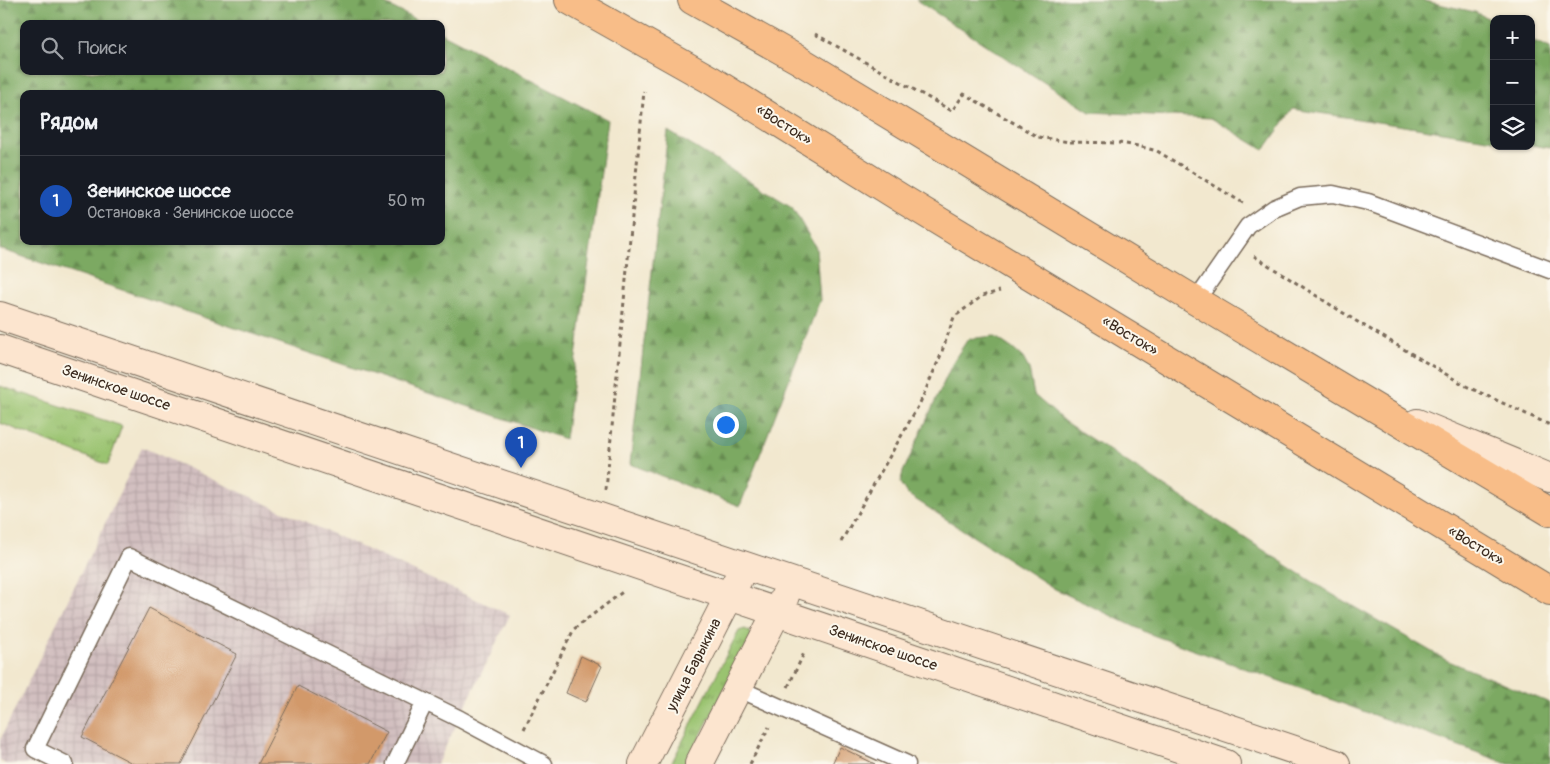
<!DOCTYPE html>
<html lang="ru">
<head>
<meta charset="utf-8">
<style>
  body { margin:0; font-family:Pangolin,sans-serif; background:#20242c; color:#f1f3f6 }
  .controls { position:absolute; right:15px; top:15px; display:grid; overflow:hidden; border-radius:10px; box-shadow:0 1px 4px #0004 }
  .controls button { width:45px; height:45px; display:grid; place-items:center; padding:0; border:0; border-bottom:1px solid #363941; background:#171b24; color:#f1f3f6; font:25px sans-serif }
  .you { position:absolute; left:725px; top:424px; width:18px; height:18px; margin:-12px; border:4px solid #fff; border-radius:50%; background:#1a73e8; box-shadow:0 0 0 8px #1a73e833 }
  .badge { display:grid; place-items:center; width:32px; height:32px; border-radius:50%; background:#ea580c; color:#fff; font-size:16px; font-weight:700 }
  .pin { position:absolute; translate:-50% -41px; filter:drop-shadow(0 1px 2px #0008) }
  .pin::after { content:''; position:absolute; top:26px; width:18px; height:15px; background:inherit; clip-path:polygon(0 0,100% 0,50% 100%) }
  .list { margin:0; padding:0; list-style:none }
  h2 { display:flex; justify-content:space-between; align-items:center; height:65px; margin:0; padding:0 20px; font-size:21px }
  h2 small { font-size:16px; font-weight:400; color:#9ea1a6 }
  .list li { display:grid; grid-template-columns:32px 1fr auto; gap:15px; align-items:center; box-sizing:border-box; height:90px; padding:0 20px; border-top:1px solid #363941 }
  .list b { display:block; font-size:19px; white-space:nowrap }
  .list p { margin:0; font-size:16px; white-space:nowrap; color:#9ea1a6 }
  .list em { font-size:16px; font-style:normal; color:#9ea1a6 }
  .icon { flex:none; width:28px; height:28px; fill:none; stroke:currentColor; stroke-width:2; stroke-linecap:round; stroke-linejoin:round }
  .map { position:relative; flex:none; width:1550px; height:764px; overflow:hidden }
  .search { position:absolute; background:#171b24; box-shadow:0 1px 4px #0004; left:20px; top:20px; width:425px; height:55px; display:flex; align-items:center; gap:12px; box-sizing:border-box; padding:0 18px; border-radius:10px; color:#9ea1a6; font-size:19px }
  .panel { position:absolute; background:#171b24; box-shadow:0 1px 4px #0004; left:20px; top:90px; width:425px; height:155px; border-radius:10px }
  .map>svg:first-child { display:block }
</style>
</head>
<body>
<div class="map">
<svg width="1550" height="764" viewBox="0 0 1550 764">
  <defs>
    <pattern id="industrial-grid" width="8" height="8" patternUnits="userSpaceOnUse" patternTransform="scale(1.25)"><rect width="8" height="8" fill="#d2bfc0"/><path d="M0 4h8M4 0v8" fill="none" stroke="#b5a4a5"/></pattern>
    <pattern id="grass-tufts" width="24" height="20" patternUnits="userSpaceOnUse" patternTransform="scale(1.25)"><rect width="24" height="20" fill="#9ac370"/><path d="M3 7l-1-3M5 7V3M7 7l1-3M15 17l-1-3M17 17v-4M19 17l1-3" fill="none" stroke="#7f9f5b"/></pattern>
    <pattern id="forest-firs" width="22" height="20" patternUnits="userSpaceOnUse" patternTransform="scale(1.25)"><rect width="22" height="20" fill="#7ba962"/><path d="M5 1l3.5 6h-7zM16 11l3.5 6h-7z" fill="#668a50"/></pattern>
  </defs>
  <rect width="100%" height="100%" fill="#fbf7ec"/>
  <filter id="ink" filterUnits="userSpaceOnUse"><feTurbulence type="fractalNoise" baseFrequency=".02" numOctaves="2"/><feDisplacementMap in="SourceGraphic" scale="10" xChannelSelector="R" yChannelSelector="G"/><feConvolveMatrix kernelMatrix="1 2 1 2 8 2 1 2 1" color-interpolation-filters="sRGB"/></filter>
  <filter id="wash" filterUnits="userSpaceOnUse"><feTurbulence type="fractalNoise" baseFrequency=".0096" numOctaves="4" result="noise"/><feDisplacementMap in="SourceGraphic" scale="20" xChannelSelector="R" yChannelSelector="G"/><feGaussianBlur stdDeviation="1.12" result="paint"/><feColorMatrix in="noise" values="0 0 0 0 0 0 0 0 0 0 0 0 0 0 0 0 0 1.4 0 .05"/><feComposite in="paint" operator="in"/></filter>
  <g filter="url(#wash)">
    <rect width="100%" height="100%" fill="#f2e8cf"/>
    <path fill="url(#industrial-grid)" d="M142,447L510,615L437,764H6L0,761V740Z"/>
    <path fill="url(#grass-tufts)" stroke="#6a7647" d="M0,386L122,426L108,465L0,423Z
      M745,629L749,631L751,637L686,764H671L733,642L739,631Z"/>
    <path fill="url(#forest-firs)" stroke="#5b6a40" fill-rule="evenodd" d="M0,0H378L424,24H24V71H441V33L608,120L565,439L0,249ZM24,94H441V241H24Z
      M916,0H1420L1475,12L1494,21V140L1293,109L1264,150L1211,118L1090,112Z
      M1531,40L1550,48V148L1531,145Z
      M668,131L792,207L816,248L820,300L740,506L630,464Z
      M994,336L1013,349L1023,358L1029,369L1034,395L1065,422L1330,593L1446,660L1550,703V764H1509L1150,634L1055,589L907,494L900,483L903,472L954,360L968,339Z"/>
    <g id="blocks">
      <path fill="#d2996a" d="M149,608L237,654L181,764H134L82,737Z
        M581,656L602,666L586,702L566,693Z
        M298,686L387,732L370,764H258Z
        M840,747L875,764H832Z"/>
    </g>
  </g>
  <g filter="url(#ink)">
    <use href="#blocks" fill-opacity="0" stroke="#7b6c5c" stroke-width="1"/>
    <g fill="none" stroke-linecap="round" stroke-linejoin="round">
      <g stroke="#7b6c5c" stroke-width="19">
        <path id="lane" d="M1196,301L1248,226L1274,208L1300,197L1333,194L1368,202L1550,270
          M737,688L907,764
          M65,764L35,749L129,557L460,719L544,764
          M395,764L425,702"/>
      </g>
      <g stroke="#7b6c5c" stroke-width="30">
        <path id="secondary" d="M0,316L1336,764
          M0,349L1226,764
          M1417,423L1550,478
          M643,764L738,579
          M699,764L785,596"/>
      </g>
      <g stroke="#7b6c5c" stroke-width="30">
        <path id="highway" d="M569,0L711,80L904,200L1550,591
          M692,0L799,60L1196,301L1550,512"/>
      </g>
      <path stroke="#7b6c5c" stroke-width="3" stroke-dasharray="4 4" stroke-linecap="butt" d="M815,34L952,111L964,94L1038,137L1069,142L1119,143L1138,146L1157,151L1243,203
        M1254,256L1356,321L1466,386L1550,425
        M606,490L644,91
        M841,542L920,403L940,357L954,317L982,296L1000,291
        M788,687L805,651
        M524,729L574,629L625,590
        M750,764L769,727"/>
      <use href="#lane" stroke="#fff" stroke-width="16"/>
      <use href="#secondary" stroke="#fce5cf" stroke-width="28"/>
      <use href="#highway" stroke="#f8bd88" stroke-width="28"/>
    </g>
  </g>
  <g text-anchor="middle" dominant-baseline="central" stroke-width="4" stroke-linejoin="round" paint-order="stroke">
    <g font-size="15" fill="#3b2a1e" stroke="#fbf7ec">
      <text transform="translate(784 125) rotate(32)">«Восток»</text>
      <text transform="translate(1130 336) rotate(31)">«Восток»</text>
      <text transform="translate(116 388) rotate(19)">Зенинское шоссе</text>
      <text transform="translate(1476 546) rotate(31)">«Восток»</text>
      <text transform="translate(883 648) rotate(19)">Зенинское шоссе</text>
      <text transform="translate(694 665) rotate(-63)">улица Барыкина</text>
    </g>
  </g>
</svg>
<div class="controls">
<button>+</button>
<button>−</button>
<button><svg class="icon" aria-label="layers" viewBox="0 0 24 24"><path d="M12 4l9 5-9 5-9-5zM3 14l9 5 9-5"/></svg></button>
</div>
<div class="you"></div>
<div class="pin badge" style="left:521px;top:468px;background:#1a4fb4">1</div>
<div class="search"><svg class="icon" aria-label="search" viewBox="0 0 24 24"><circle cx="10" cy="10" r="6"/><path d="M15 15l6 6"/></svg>Поиск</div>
<section class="panel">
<h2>Рядом<small></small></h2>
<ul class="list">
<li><span class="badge" style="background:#1a4fb4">1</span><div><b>Зенинское шоссе</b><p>Остановка · Зенинское шоссе</p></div><em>50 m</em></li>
</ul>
</section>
</div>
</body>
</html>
